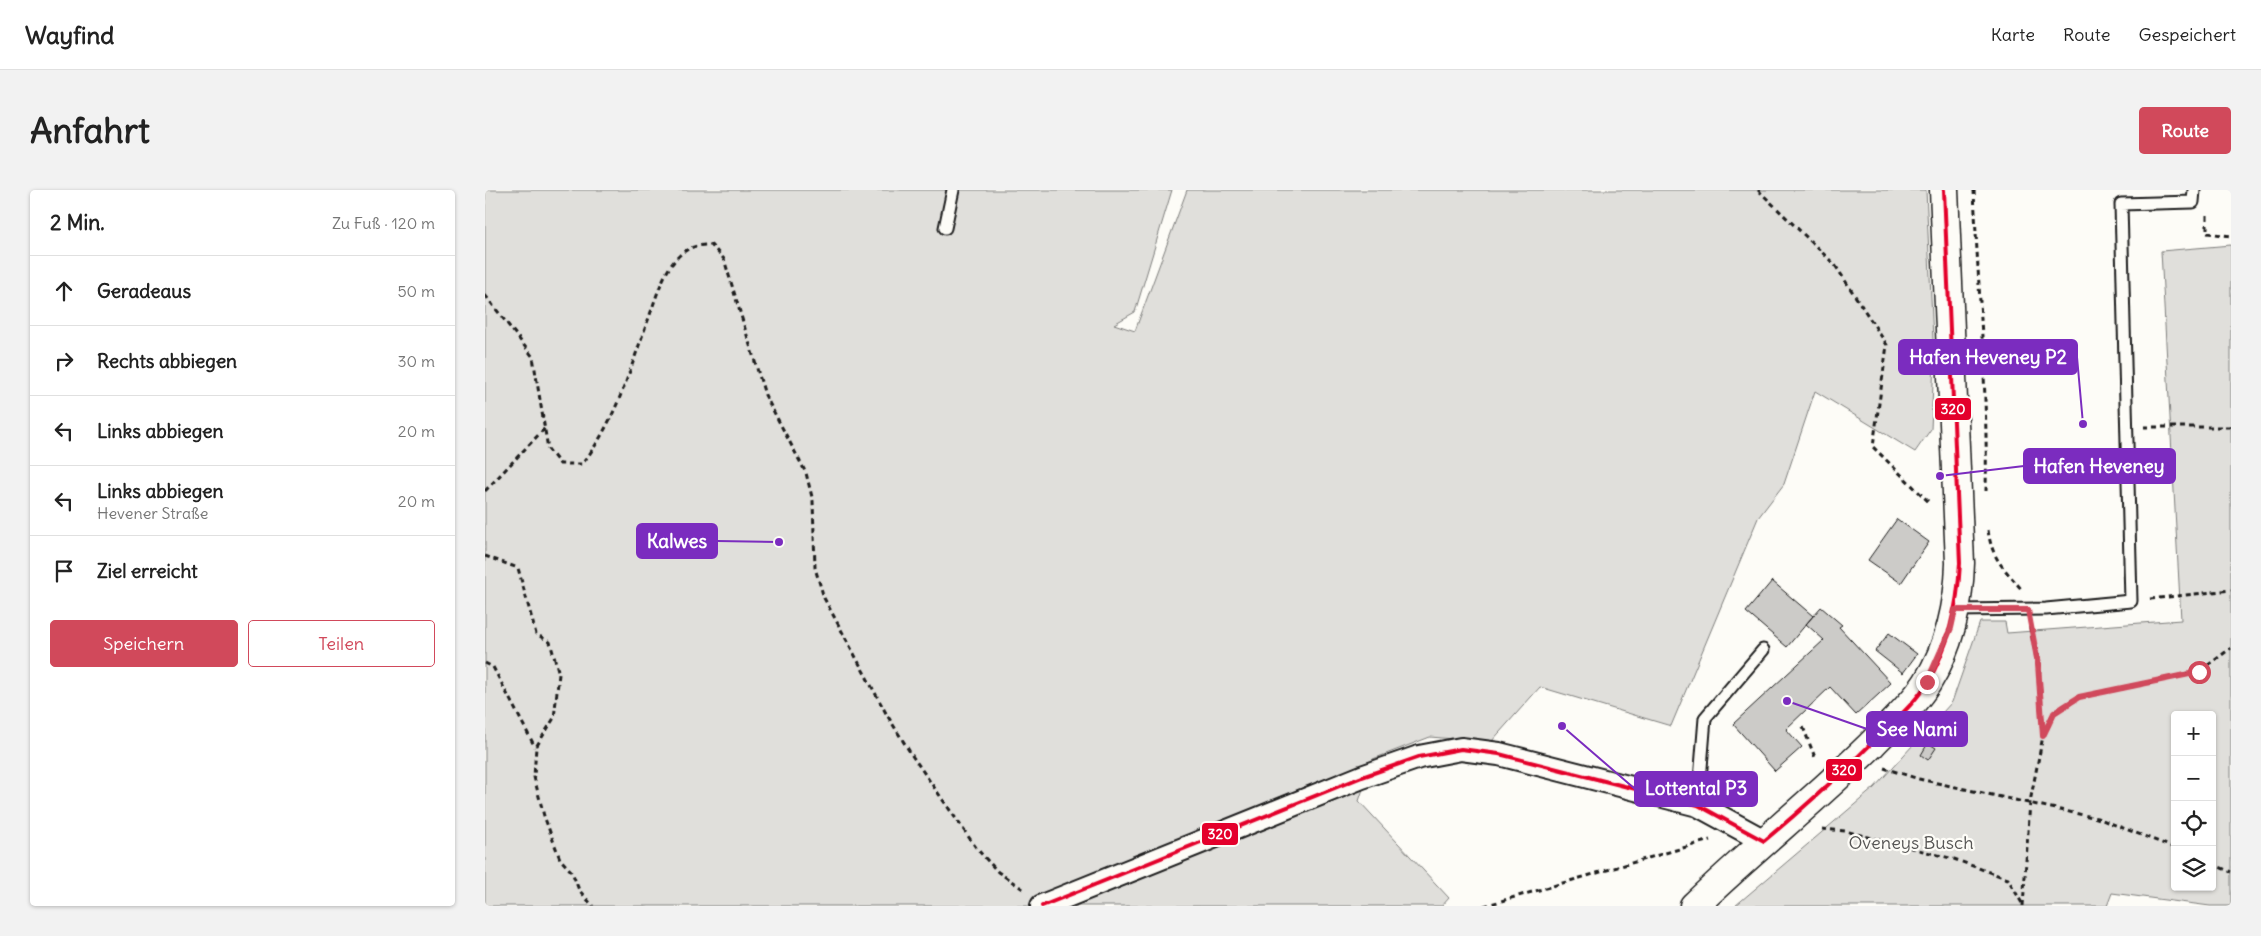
<!DOCTYPE html>
<html lang="de">
<head>
<meta charset="utf-8">
<style>
  body { margin:0; font-family:Delius,sans-serif; background:#f2f2f2; color:#222 }
  .controls { position:absolute; right:15px; bottom:15px; display:grid; overflow:hidden; border-radius:5px; box-shadow:0 1px 4px #0004 }
  .controls button { width:45px; height:45px; display:grid; place-items:center; padding:0; border:0; border-bottom:1px solid #e0e0e0; background:#fff; color:#222; font:25px sans-serif }
  .stop { position:absolute; width:15px; height:15px; margin:-11px; border:4px solid #d1495b; border-radius:50%; background:#fff }
  .stop.end { background:#d1495b; border-color:#fff; box-shadow:0 1px 5px #0008 }
  .list { margin:0; padding:0; list-style:none }
  h2 { display:flex; justify-content:space-between; align-items:center; height:65px; margin:0; padding:0 20px; font-size:21px }
  h2 small { font-size:16px; font-weight:400; color:#767676 }
  .list li { display:grid; grid-template-columns:32px 1fr auto; gap:15px; align-items:center; box-sizing:border-box; height:70px; padding:0 20px; border-top:1px solid #e0e0e0 }
  .list b { display:block; font-size:19px; white-space:nowrap }
  .list p { margin:0; font-size:16px; white-space:nowrap; color:#767676 }
  .list em { font-size:16px; font-style:normal; color:#767676 }
  .actions { display:flex; gap:10px; padding:15px 20px }
  .actions a { flex:1; padding:11px 0; border:1px solid #d1495b; border-radius:5px; text-align:center; font-size:18px; color:#d1495b }
  .actions .main { background:#d1495b; color:#fff }
  .icon { flex:none; width:28px; height:28px; fill:none; stroke:currentColor; stroke-width:2; stroke-linecap:round; stroke-linejoin:round }
  .map { position:relative; flex:none; width:1746px; height:716px; overflow:hidden; border-radius:5px }
  header { display:flex; align-items:center; gap:30px; box-sizing:border-box; height:70px; padding:0 25px; background:#fff; border-bottom:1px solid #e0e0e0 }
  header strong { font-size:24px }
  nav { display:flex; gap:28px; margin-inline-start:auto; font-size:18px }
  .intro { display:flex; align-items:center; justify-content:space-between; box-sizing:border-box; height:120px; padding:0 30px }
  h1 { margin:0; font-size:35px }
  .button { padding:12px 22px; border-radius:5px; background:#d1495b; color:#fff; font-size:18px; font-weight:700 }
  main { display:flex; gap:30px; padding:0 30px }
  aside { flex:1; background:#fff; border-radius:5px; box-shadow:0 1px 4px #0004 }
  .map>svg:first-child { display:block }
</style>
</head>
<body>
<header>
<strong>Wayfind</strong>
<nav><a>Karte</a><a>Route</a><a>Gespeichert</a></nav>
</header>
<div class="intro"><h1>Anfahrt</h1><a class="button">Route</a></div>
<main>
<aside>
<h2>2 Min.<small>Zu Fuß · 120 m</small></h2>
<ul class="list">
<li><svg class="icon" aria-label="ahead" viewBox="0 0 24 24"><path d="M12 20V5M6 11l6-6 6 6"/></svg><div><b>Geradeaus</b></div><em>50 m</em></li>
<li><svg class="icon" aria-label="right" viewBox="0 0 24 24"><path d="M7 20v-9h11M14 6l5 5-5 5"/></svg><div><b>Rechts abbiegen</b></div><em>30 m</em></li>
<li><svg class="icon" aria-label="left" viewBox="0 0 24 24"><path d="M17 20v-9H6M10 6l-5 5 5 5"/></svg><div><b>Links abbiegen</b></div><em>20 m</em></li>
<li><svg class="icon" aria-label="left" viewBox="0 0 24 24"><path d="M17 20v-9H6M10 6l-5 5 5 5"/></svg><div><b>Links abbiegen</b><p>Hevener Straße</p></div><em>20 m</em></li>
<li><svg class="icon" aria-label="arrive" viewBox="0 0 24 24"><path d="M6 21V4h12l-3 4 3 4H6"/></svg><div><b>Ziel erreicht</b></div></li>
</ul>
<div class="actions"><a class="main">Speichern</a><a>Teilen</a></div>
</aside>
<div class="map">
<svg width="1746" height="716" viewBox="0 0 1746 716">
  <rect width="100%" height="100%" fill="#fdfcf7"/>
  <filter id="ink" filterUnits="userSpaceOnUse"><feTurbulence type="fractalNoise" baseFrequency=".02" numOctaves="2"/><feDisplacementMap in="SourceGraphic" scale="10" xChannelSelector="R" yChannelSelector="G"/><feConvolveMatrix kernelMatrix="1 2 1 2 8 2 1 2 1" color-interpolation-filters="sRGB"/></filter>
  <g filter="url(#ink)">
    <path fill="#e0dfdb" stroke="#7e7e7c" fill-rule="evenodd" d="M0,0H687L650,122L629,134L650,141L702,0H1441L1449,171L1446,239L1430,262L1330,201L1299,294L1273,328L1186,536L1055,497L1006,552L945,547L888,569L874,611L964,708L957,716H0Z
      M1746,55V716H1725L1627,703L1622,716H1250L1389,598L1467,512L1495,432H1520L1522,443L1696,430L1676,61ZM1690,525H1727V697H1690Z"/>
    <path fill="#cccbc8" stroke="#1c1c1c" d="M1412,329L1444,352L1416,393L1383,370Z
      M1287,391L1328,426L1302,457L1261,422Z
      M1336,417L1357,435L1354,437L1406,493L1371,525L1345,497L1301,539L1317,557L1290,581L1248,534L1339,450L1321,434Z
      M1404,443L1432,464L1418,483L1390,461Z
      M1443,553L1451,558L1443,570L1436,565Z"/>
    <g fill="none" stroke-linecap="round" stroke-linejoin="round">
      <g stroke="#1c1c1c" stroke-width="15">
        <path id="lane" d="M460,38L468,0
          M1470,420L1561,419L1646,411L1636,14L1708,12L1709,0
          M1213,615L1220,528L1278,460"/>
      </g>
      <g stroke="#1c1c1c" stroke-width="26">
        <path id="street" d="M557,716L877,587L934,567L976,559L1014,564L1213,615L1279,651"/>
      </g>
      <g stroke="#1c1c1c" stroke-width="31">
        <path id="secondary" d="M1209,716C1266,661 1329,611 1386,555C1405,535 1427,516 1442,493C1464,458 1474,414 1475,373L1459,0"/>
      </g>
      <path stroke="#1c1c1c" stroke-width="3" stroke-dasharray="5 4" stroke-linecap="butt" d="M1273,0L1350,75L1402,155L1388,257L1445,313
        M1489,0C1493,101 1503,201 1501,301
        M1722,25V43L1746,46
        M0,105L48,167L63,259L75,274H97C130,233 144,182 162,133C170,112 177,81 195,65C205,56 213,55 226,55L239,69L280,205L321,283L328,311L330,378L339,408L402,525L428,567L492,659L513,682L541,701
        M1659,237H1746
        M0,301L60,238
        M1503,340C1507,370 1519,378 1537,400
        M0,366L33,378L51,444L65,452L74,484L69,528L51,557L49,587L59,626L75,669L87,682L94,700L108,716
        M1665,409L1746,400
        M1545,437L1553,473L1558,546
        M0,473L8,477L50,557
        M1318,537L1331,570
        M1399,578L1434,589L1612,628L1690,658
        M1337,639L1360,641L1469,669L1523,689L1538,715
        M1727,674L1746,682
        M999,716L1225,650
        M1538,716L1545,612L1558,546L1569,523L1594,507L1714,482L1746,458"/>
      <use href="#lane" stroke="#fdfcf7" stroke-width="11"/>
      <use href="#street" stroke="#fdfcf7" stroke-width="22"/>
      <use href="#secondary" stroke="#fdfcf7" stroke-width="28"/>
      <g stroke="#fdfcf7" stroke-width="8">
        <path id="bus-1" d="M1279,651C1319,618 1357,583 1394,546C1411,529 1430,513 1442,493C1464,457 1473,414 1475,373L1459,0
          M557,716L877,587L934,567L976,559L1014,564L1213,615L1279,651"/>
      </g>
      <use href="#bus-1" stroke="#e4002b" stroke-width="4"/>
    </g>
  </g>
  <g fill="none" stroke-linecap="round" stroke-linejoin="round" filter="url(#ink)">
    <path stroke="#d1495b" stroke-width="6" d="M1442,492L1466,438L1470,420H1543L1553,474L1558,546L1569,523L1594,507L1714,482"/>
  </g>
  <g text-anchor="middle" dominant-baseline="central" stroke-width="4.5" stroke-linejoin="round" paint-order="stroke">
    <g font-size="18" fill="#575655" stroke="#fdfcf7">
      <text x="1426" y="652">Oveneys Busch</text>
    </g>
  </g>
  <path fill="none" stroke="#7b2cbf" stroke-width="2" d="M1598 234L1592 167M1455 286L1539 276M294 352L232 351M1302 511L1382 539M1077 536L1150 599"/>
  <g fill="#7b2cbf" stroke="#fdfcf7" stroke-width="2">
    <circle cx="1598" cy="234" r="5"/>
    <circle cx="1455" cy="286" r="5"/>
    <circle cx="294" cy="352" r="5"/>
    <circle cx="1302" cy="511" r="5"/>
    <circle cx="1077" cy="536" r="5"/>
  </g>
  <g fill="#7b2cbf" stroke="#7b2cbf" stroke-width="2">
    <rect x="1414" y="150" width="178" height="34" rx="5"/>
    <rect x="1539" y="259" width="151" height="34" rx="5"/>
    <rect x="152" y="334" width="80" height="34" rx="5"/>
    <rect x="1382" y="522" width="100" height="34" rx="5"/>
    <rect x="1150" y="582" width="122" height="34" rx="5"/>
  </g>
  <g font-size="19" text-anchor="middle" font-weight="bold" fill="#fff">
    <text x="1503" y="174">Hafen Heveney P2</text>
    <text x="1614" y="283">Hafen Heveney</text>
    <text x="192" y="358">Kalwes</text>
    <text x="1432" y="546">See Nami</text>
    <text x="1211" y="605">Lottental P3</text>
  </g>
  <g stroke="#fdfcf7" stroke-width="2">
    <rect x="1449" y="207" width="38" height="24" rx="5" fill="#e4002b"/>
    <rect x="1340" y="568" width="38" height="24" rx="5" fill="#e4002b"/>
    <rect x="716" y="632" width="38" height="24" rx="5" fill="#e4002b"/>
  </g>
  <g font-size="14" text-anchor="middle" font-weight="bold" fill="#fff">
    <text x="1468" y="224">320</text>
    <text x="1359" y="585">320</text>
    <text x="735" y="649">320</text>
  </g>
</svg>
<div class="controls">
<button>+</button>
<button>−</button>
<button><svg class="icon" aria-label="locate" viewBox="0 0 24 24"><circle cx="12" cy="12" r="6"/><path d="M12 2v4M12 18v4M2 12h4M18 12h4"/></svg></button>
<button><svg class="icon" aria-label="layers" viewBox="0 0 24 24"><path d="M12 4l9 5-9 5-9-5zM3 14l9 5 9-5"/></svg></button>
</div>
<div class="stop" style="left:1714px;top:482px"></div>
<div class="stop end" style="left:1442px;top:492px"></div>
</div>
</main>
</body>
</html>
